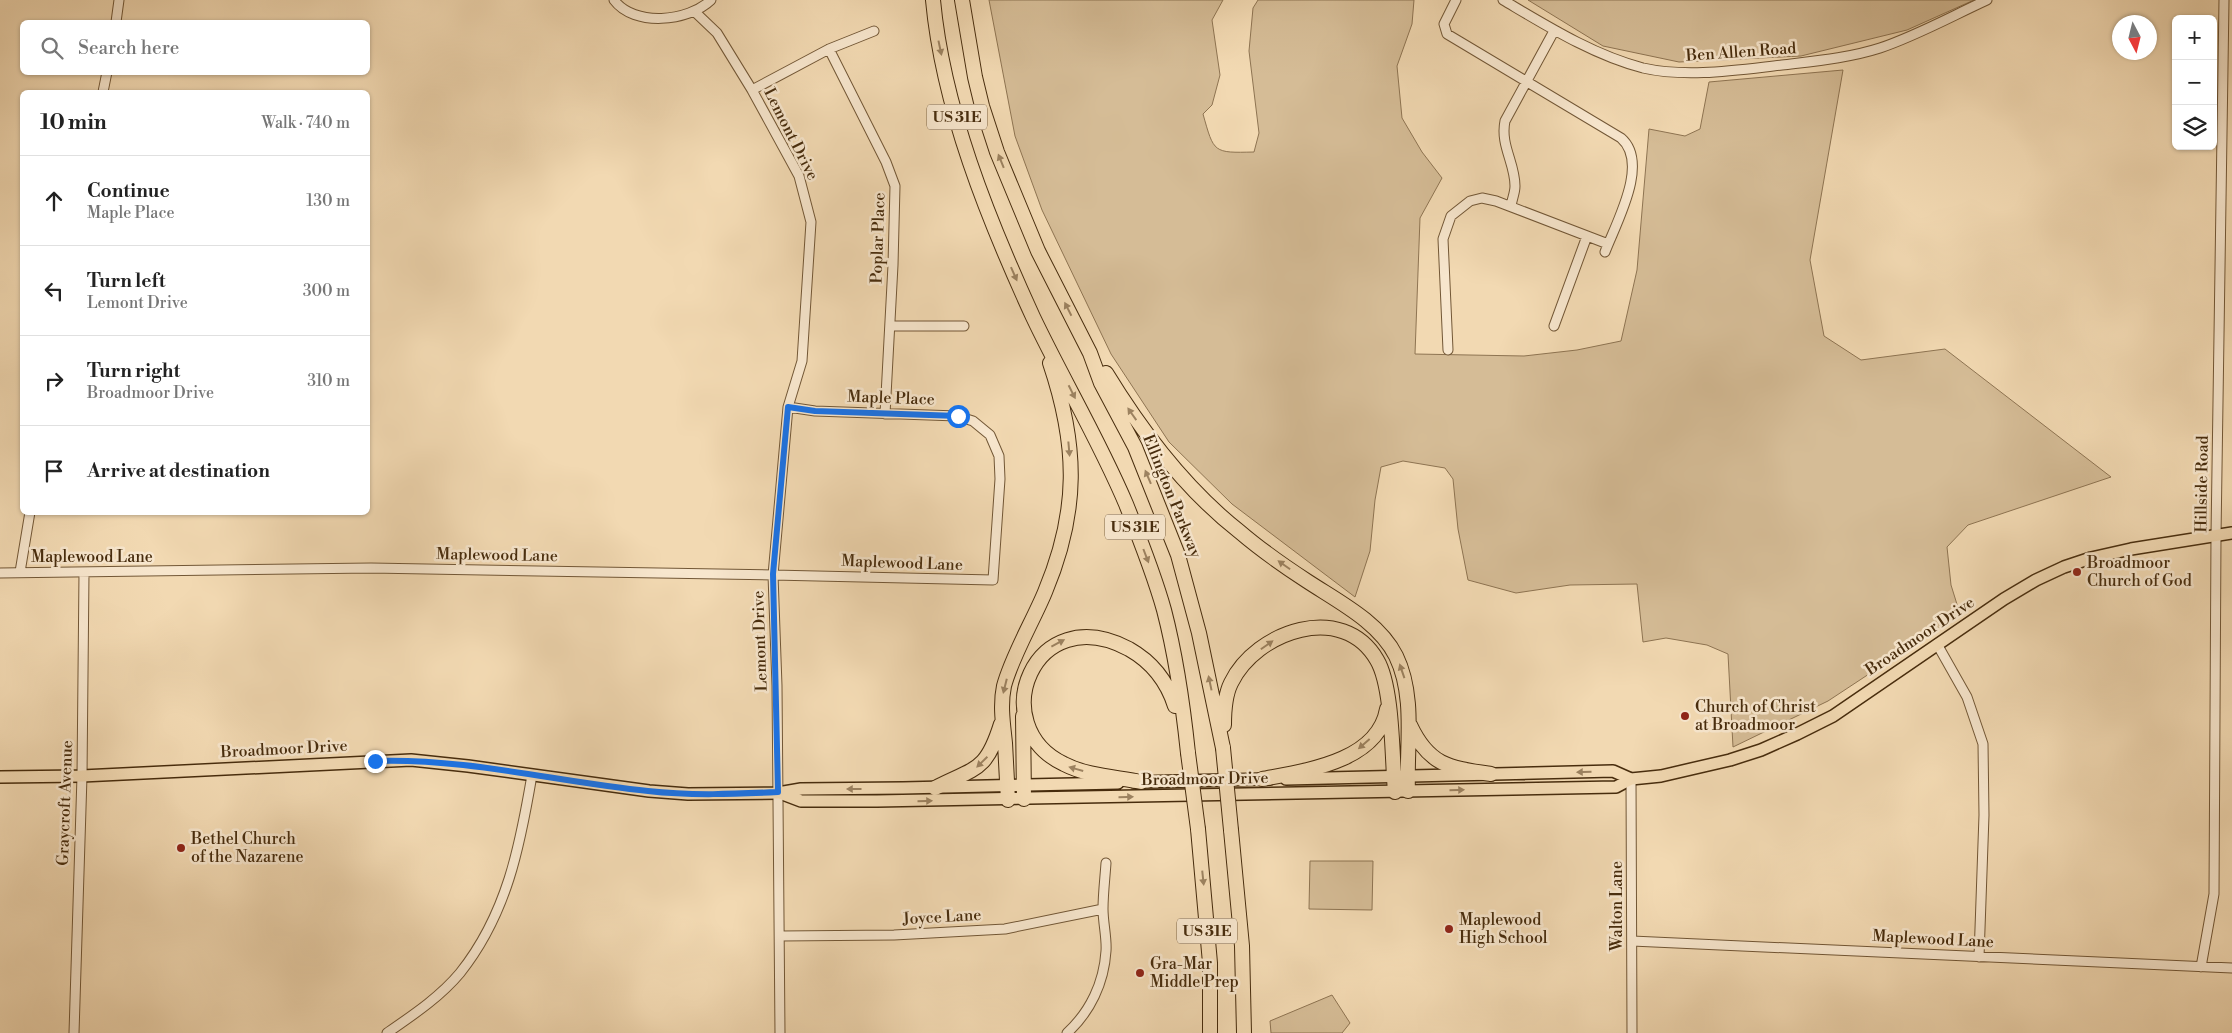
<!DOCTYPE html>
<html lang="en">
<head>
<meta charset="utf-8">
<style>
  body { margin:0; font-family:"Libre Bodoni",serif; background:#f2f2f2; color:#222 }
  .controls { position:absolute; right:15px; top:15px; display:grid; overflow:hidden; border-radius:8px; box-shadow:0 1px 4px #0004 }
  .controls button { width:45px; height:45px; display:grid; place-items:center; padding:0; border:0; border-bottom:1px solid #e0e0e0; background:#fff; color:#222; font:25px sans-serif }
  .compass { position:absolute; left:2112px; top:15px; width:45px; height:45px; border-radius:50%; background:#fff; box-shadow:0 1px 4px #0004; rotate:173deg }
  .stop { position:absolute; width:15px; height:15px; margin:-11px; border:4px solid #1a73e8; border-radius:50%; background:#fff }
  .stop.end { background:#1a73e8; border-color:#fff; box-shadow:0 1px 5px #0008 }
  .list { margin:0; padding:0; list-style:none }
  h2 { display:flex; justify-content:space-between; align-items:center; height:65px; margin:0; padding:0 20px; font-size:21px }
  h2 small { font-size:16px; font-weight:400; color:#767676 }
  .list li { display:grid; grid-template-columns:32px 1fr auto; gap:15px; align-items:center; box-sizing:border-box; height:90px; padding:0 20px; border-top:1px solid #e0e0e0 }
  .list b { display:block; font-size:19px; white-space:nowrap }
  .list p { margin:0; font-size:16px; white-space:nowrap; color:#767676 }
  .list em { font-size:16px; font-style:normal; color:#767676 }
  .icon { flex:none; width:28px; height:28px; fill:none; stroke:currentColor; stroke-width:2; stroke-linecap:round; stroke-linejoin:round }
  .map { position:relative; flex:none; width:2232px; height:1033px; overflow:hidden }
  .search { position:absolute; background:#fff; box-shadow:0 1px 4px #0004; left:20px; top:20px; width:350px; height:55px; display:flex; align-items:center; gap:12px; box-sizing:border-box; padding:0 18px; border-radius:8px; color:#767676; font-size:19px }
  .panel { position:absolute; background:#fff; box-shadow:0 1px 4px #0004; left:20px; top:90px; width:350px; height:425px; border-radius:8px }
  .map>svg:first-child { display:block }
</style>
</head>
<body>
<div class="map">
<svg width="2232" height="1033" viewBox="0 0 2232 1033">
  <rect width="100%" height="100%" fill="#f2d9b2"/>
  <filter id="stains"><feTurbulence type="fractalNoise" baseFrequency=".004" numOctaves="4"/><feColorMatrix values="0 0 0 0 .2 0 0 0 0 .09 0 0 0 0 .02 0 0 0 .5 -.17"/></filter>
  <radialGradient id="worn" r=".72"><stop offset=".6" stop-color="#630" stop-opacity="0"/><stop offset="1" stop-color="#630" stop-opacity=".3"/></radialGradient>
  <path fill="#d5bc96" stroke="#8e7452" d="M989,0H1223L1212,20L1220,75L1212,105L1203,114C1214,153 1213,153 1254,152L1259,133L1249,51L1253,8L1258,0H1414L1412,24L1397,66L1402,118L1422,152L1442,178L1420,218L1415,354L1524,356L1577,350L1621,341L1637,270L1649,129L1685,136L1700,129L1709,82L1843,70L1810,260L1824,336L1861,360L1945,349L2111,477L1968,525L1947,547L1951,585L1960,614L1828,701L1733,747L1728,654L1707,645L1666,638L1643,642L1637,584L1570,585L1516,593L1468,580L1458,529L1453,479L1445,468L1403,461L1381,467L1375,500L1370,551L1355,597L1232,504L1169,442L1111,354L1042,210L1015,136Z
    M1528,0H1974L1907,30L1801,56L1679,62L1603,46Z
    M1310,861H1373L1372,910L1309,909Z
    M1332,995L1350,1023L1342,1033H1271L1270,1021Z"/>
  <g fill="none" stroke-linecap="round" stroke-linejoin="round">
    <g stroke="#725736" stroke-width="11">
      <path id="minor" d="M614,0C634,27 688,22 711,0
        M1456,0L1444,24L1447,34L1621,138C1650,163 1616,223 1605,252
        M1503,0C1547,26 1593,55 1643,68C1687,78 1737,70 1782,65C1815,61 1849,58 1880,48C1916,36 1952,16 1987,0
        M695,12L717,33L752,90L799,176L811,222L802,361L788,407L773,575L777,686L780,1033
        M116,22L119,0
        M829,49L886,162L895,186L893,265L885,414
        M752,90L829,49L874,31
        M103,92L107,72
        M1511,206C1512,199 1515,193 1515,186C1515,163 1500,145 1505,121L1554,31
        M890,326H964
        M1554,326L1587,236
        M1448,350L1443,239L1451,216L1470,201L1482,198L1496,201L1608,244
        M20,572L30,512
        M0,573L371,568L773,575L993,580L1000,479L999,456L990,435L973,421L957,416L815,411L788,407
        M1937,644L1967,697L1983,744L1984,815L1979,957
        M1631,779L1632,1033
        M781,936L894,935L1005,929L1103,909
        M1632,941L2232,968
        M2201,967L2214,894L2216,536L2224,0
        M74,1033L82,776L84,573
        M387,1033C413,1015 440,997 460,973C507,914 520,846 532,775
        M1067,1033C1090,1012 1104,983 1106,951C1107,938 1103,923 1103,909C1103,894 1105,878 1106,863"/>
    </g>
    <g stroke="#472c0d" stroke-width="14">
      <path id="major" d="M0,777L82,776L411,760L468,766L649,791L688,794L778,793L801,789L903,788L1118,783
        M1286,779L1613,771L1631,779
        M1134,782L1270,779
        M780,793L801,801H877L1616,787L1631,779L1661,776L1730,760L1761,750L1797,734L1833,716L2004,599L2036,580L2064,567L2091,558L2131,549L2232,533"/>
    </g>
    <g stroke="#472c0d" stroke-width="16">
      <path id="highway" d="M933,0C943,108 988,219 1033,317C1063,380 1099,440 1126,504C1140,539 1154,574 1164,610C1176,656 1183,705 1188,753
        M962,0L975,77L982,106L997,152L1038,251L1090,353L1101,383L1135,447L1178,555L1199,633L1223,748
        M1106,373C1142,432 1185,489 1240,532C1261,550 1284,566 1307,581C1339,602 1379,622 1396,656C1416,697 1406,748 1408,791
        M1023,716L1024,799
        M1224,725C1224,711 1225,695 1231,683C1256,631 1343,601 1377,660C1393,687 1392,758 1395,792
        M1410,725C1429,766 1450,768 1491,774
        M1262,779C1304,771 1378,762 1387,709
        M1141,782C1116,777 1087,776 1064,764C984,726 1033,598 1129,649C1152,662 1167,681 1175,706
        M935,788C976,767 986,772 1001,724
        M1008,800C1007,781 1006,762 1005,743C1003,724 1000,705 1004,686C1012,656 1033,621 1045,592C1079,511 1078,446 1050,363
        M1198,829L1210,963V1033
        M1231,830L1242,946L1244,1033"/>
    </g>
    <use href="#minor" stroke="#f7e6cd" stroke-width="9"/>
    <use href="#major" stroke="#f2d9b2" stroke-width="11"/>
    <use href="#highway" stroke="#f2d9b2" stroke-width="14"/>
    <g stroke="#472c0d" stroke-width="16" stroke-linecap="butt">
      <path id="highway-bridge" d="M1223,748L1231,830
        M1188,753L1198,829"/>
    </g>
    <use href="#highway-bridge" stroke="#f2d9b2" stroke-width="14"/>
  </g>
  <defs><path id="oneway-solid" d="M-6-.8H1V-3.2L6.5 0L1 3.2V.8H-6Z" transform="scale(1.25)"/></defs>
  <g fill="#9c8260">
    <use href="#oneway-solid" transform="translate(940 48) rotate(78)"/>
    <use href="#oneway-solid" transform="translate(1001 161) rotate(-112)"/>
    <use href="#oneway-solid" transform="translate(1014 274) rotate(66)"/>
    <use href="#oneway-solid" transform="translate(1068 309) rotate(-117)"/>
    <use href="#oneway-solid" transform="translate(1072 392) rotate(63)"/>
    <use href="#oneway-solid" transform="translate(1132 414) rotate(-125)"/>
    <use href="#oneway-solid" transform="translate(1069 449) rotate(85)"/>
    <use href="#oneway-solid" transform="translate(1148 477) rotate(-113)"/>
    <use href="#oneway-solid" transform="translate(1146 556) rotate(69)"/>
    <use href="#oneway-solid" transform="translate(1284 565) rotate(-145)"/>
    <use href="#oneway-solid" transform="translate(1058 643) rotate(-28)"/>
    <use href="#oneway-solid" transform="translate(1267 645) rotate(-35)"/>
    <use href="#oneway-solid" transform="translate(1402 671) rotate(-109)"/>
    <use href="#oneway-solid" transform="translate(1210 683) rotate(-102)"/>
    <use href="#oneway-solid" transform="translate(1005 686) rotate(104)"/>
    <use href="#oneway-solid" transform="translate(1364 744) rotate(139)"/>
    <use href="#oneway-solid" transform="translate(982 762) rotate(136)"/>
    <use href="#oneway-solid" transform="translate(1076 769) rotate(-164)"/>
    <use href="#oneway-solid" transform="translate(1584 772) rotate(179)"/>
    <use href="#oneway-solid" transform="translate(854 789) rotate(-180)"/>
    <use href="#oneway-solid" transform="translate(1457 790) rotate(-1)"/>
    <use href="#oneway-solid" transform="translate(1126 797) rotate(-1)"/>
    <use href="#oneway-solid" transform="translate(925 801) rotate(-1)"/>
    <use href="#oneway-solid" transform="translate(1203 878) rotate(84)"/>
  </g>
  <g fill="none" stroke-linecap="round" stroke-linejoin="round">
    <path stroke="#1a73e8" stroke-width="6" d="M375,761C467,758 557,782 648,791C691,796 735,794 778,792L773,574L788,407L815,411L958,416"/>
  </g>
  <g fill="#8f2418" stroke="#f7e6cd" stroke-width="2">
    <circle cx="2077" cy="572" r="5"/>
    <circle cx="1685" cy="716" r="5"/>
    <circle cx="181" cy="848" r="5"/>
    <circle cx="1449" cy="929" r="5"/>
    <circle cx="1140" cy="973" r="5"/>
  </g>
  <g text-anchor="middle" dominant-baseline="central" stroke-width="5" stroke-linejoin="round" paint-order="stroke">
    <g fill="#f7e6cd" stroke="#7c6447" stroke-width="1">
      <rect x="927" y="104.5" width="60" height="25" rx="4"/>
      <rect x="1105" y="514.5" width="60" height="25" rx="4"/>
      <rect x="1177" y="918.5" width="60" height="25" rx="4"/>
    </g>
    <g font-size="15" font-weight="bold" fill="#472c0d">
      <text x="957" y="117">US 31E</text>
      <text x="1135" y="527">US 31E</text>
      <text x="1207" y="931">US 31E</text>
    </g>
    <g font-size="16" fill="#472c0d" stroke="#f7e6cd">
      <text transform="translate(1741 52) rotate(-4)">Ben Allen Road</text>
      <text transform="translate(791 134) rotate(63)">Lemont Drive</text>
      <text transform="translate(878 238) rotate(-88)">Poplar Place</text>
      <text transform="translate(891 398) rotate(2)">Maple Place</text>
      <text transform="translate(2202 484) rotate(-89)">Hillside Road</text>
      <text transform="translate(1172 496) rotate(68)">Ellington Parkway</text>
      <text transform="translate(497 555) rotate(1)">Maplewood Lane</text>
      <text x="92" y="557">Maplewood Lane</text>
      <text transform="translate(902 563) rotate(2)">Maplewood Lane</text>
      <text transform="translate(1920 636) rotate(-34)">Broadmoor Drive</text>
      <text transform="translate(760 641) rotate(-92)">Lemont Drive</text>
      <text transform="translate(284 749) rotate(-3)">Broadmoor Drive</text>
      <text transform="translate(1205 779) rotate(-1)">Broadmoor Drive</text>
      <text transform="translate(65 803) rotate(-88)">Graycroft Avenue</text>
      <text transform="translate(1617 906) rotate(-90)">Walton Lane</text>
      <text transform="translate(942 917) rotate(-3)">Joyce Lane</text>
      <text transform="translate(1933 939) rotate(3)">Maplewood Lane</text>
    </g>
    <g font-size="16" fill="#472c0d" stroke="#f7e6cd" text-anchor="start">
      <text x="2087" y="563">Broadmoor<tspan x="2087" dy="18">Church of God</tspan></text>
      <text x="1695" y="707">Church of Christ<tspan x="1695" dy="18">at Broadmoor</tspan></text>
      <text x="191" y="839">Bethel Church<tspan x="191" dy="18">of the Nazarene</tspan></text>
      <text x="1459" y="920">Maplewood<tspan x="1459" dy="18">High School</tspan></text>
      <text x="1150" y="964">Gra-Mar<tspan x="1150" dy="18">Middle Prep</tspan></text>
    </g>
  </g>
  <rect width="100%" height="100%" filter="url(#stains)"/>
  <rect width="100%" height="100%" fill="url(#worn)"/>
</svg>
<div class="controls">
<button>+</button>
<button>−</button>
<button><svg class="icon" aria-label="layers" viewBox="0 0 24 24"><path d="M12 4l9 5-9 5-9-5zM3 14l9 5 9-5"/></svg></button>
</div>
<svg class="compass" viewBox="-18 -18 36 36"><path d="M0-13l5 13h-10z" fill="#e53935"/><path d="M0 13l5-13h-10z" fill="#767676"/></svg>
<div class="stop" style="left:958px;top:416px"></div>
<div class="stop end" style="left:375px;top:761px"></div>
<div class="search"><svg class="icon" aria-label="search" viewBox="0 0 24 24"><circle cx="10" cy="10" r="6"/><path d="M15 15l6 6"/></svg>Search here</div>
<section class="panel">
<h2>10 min<small>Walk · 740 m</small></h2>
<ul class="list">
<li><svg class="icon" aria-label="ahead" viewBox="0 0 24 24"><path d="M12 20V5M6 11l6-6 6 6"/></svg><div><b>Continue</b><p>Maple Place</p></div><em>130 m</em></li>
<li><svg class="icon" aria-label="left" viewBox="0 0 24 24"><path d="M17 20v-9H6M10 6l-5 5 5 5"/></svg><div><b>Turn left</b><p>Lemont Drive</p></div><em>300 m</em></li>
<li><svg class="icon" aria-label="right" viewBox="0 0 24 24"><path d="M7 20v-9h11M14 6l5 5-5 5"/></svg><div><b>Turn right</b><p>Broadmoor Drive</p></div><em>310 m</em></li>
<li><svg class="icon" aria-label="arrive" viewBox="0 0 24 24"><path d="M6 21V4h12l-3 4 3 4H6"/></svg><div><b>Arrive at destination</b></div></li>
</ul>
</section>
</div>
</body>
</html>
